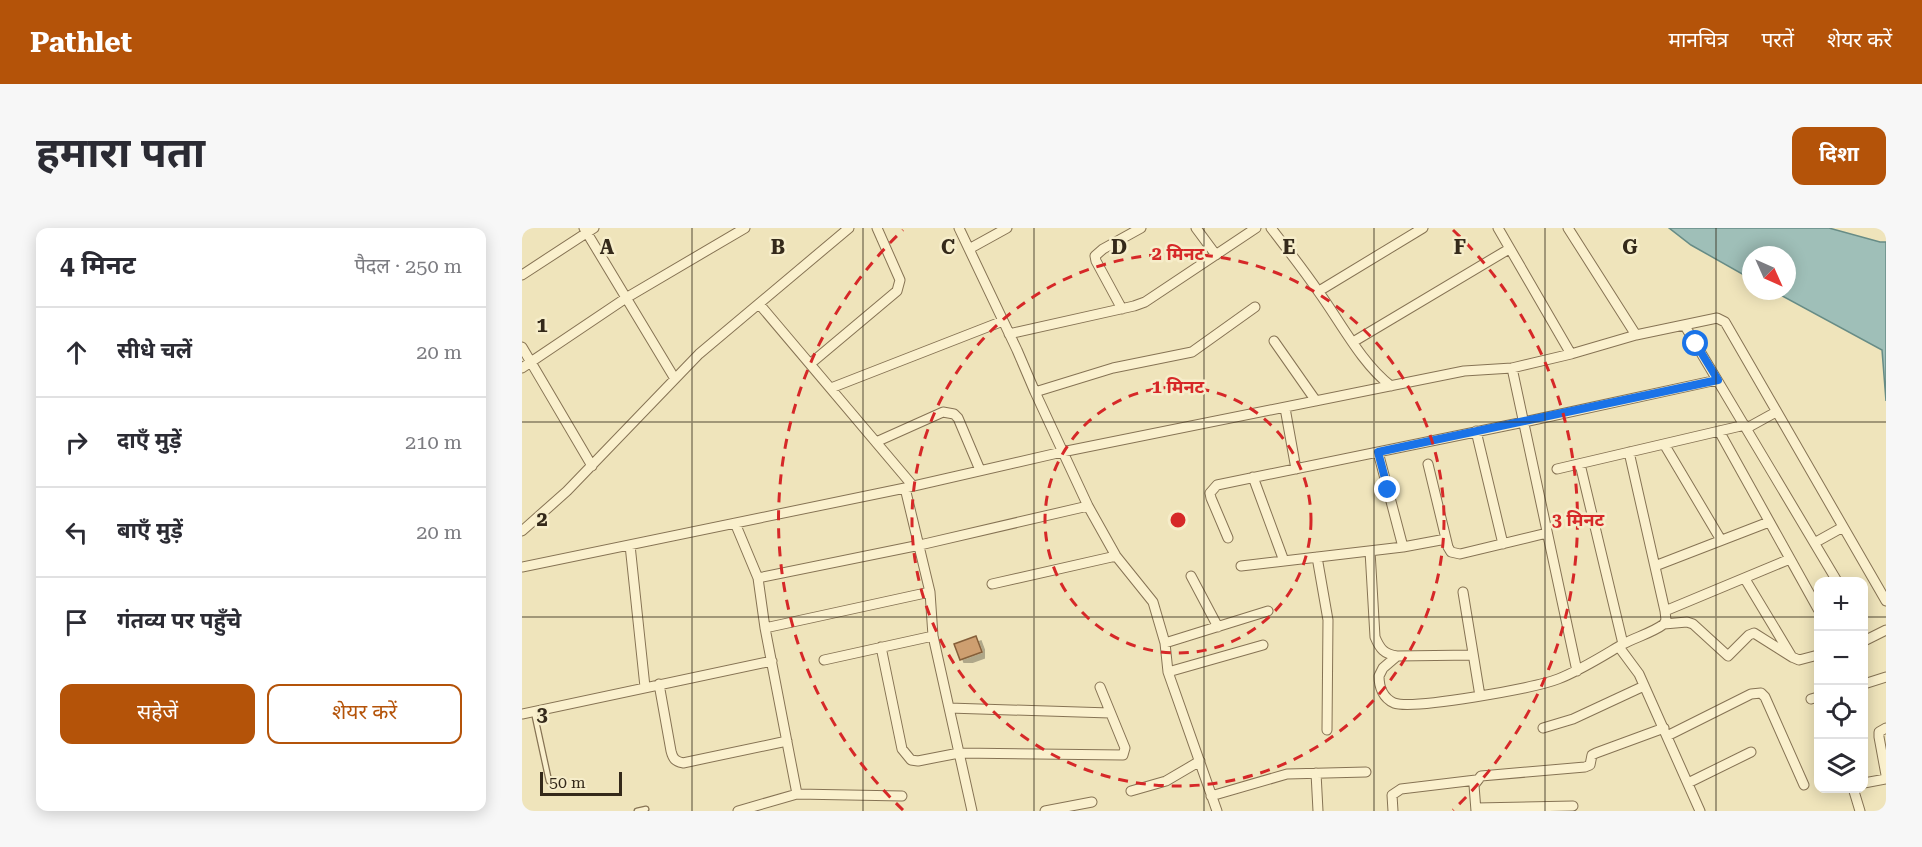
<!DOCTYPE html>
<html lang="hi">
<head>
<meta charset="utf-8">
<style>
  body { margin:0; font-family:"Roboto Serif","Noto Sans Devanagari",serif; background:#f7f7f7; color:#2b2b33 }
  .controls { position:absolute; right:18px; bottom:18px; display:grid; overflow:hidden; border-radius:12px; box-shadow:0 3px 15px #0003 }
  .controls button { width:54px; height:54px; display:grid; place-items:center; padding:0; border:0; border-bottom:2px solid #e1e1e2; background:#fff; color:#2b2b33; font:30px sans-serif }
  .compass { position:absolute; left:1220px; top:18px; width:54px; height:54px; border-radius:50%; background:#fff; box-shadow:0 3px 15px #0003; rotate:135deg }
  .scale { position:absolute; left:18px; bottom:15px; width:82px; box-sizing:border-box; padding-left:6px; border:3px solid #34291a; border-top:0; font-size:16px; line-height:21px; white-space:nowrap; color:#34291a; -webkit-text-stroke:4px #f6edca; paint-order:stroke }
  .stop { position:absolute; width:18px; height:18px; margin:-14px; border:4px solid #1a73e8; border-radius:50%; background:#fff }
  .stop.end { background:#1a73e8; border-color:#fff; box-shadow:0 2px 6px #0008 }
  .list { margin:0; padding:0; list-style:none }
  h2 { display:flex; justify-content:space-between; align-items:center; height:78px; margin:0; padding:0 24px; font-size:26px }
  h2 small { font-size:20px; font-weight:400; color:#7c7c81 }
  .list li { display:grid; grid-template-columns:39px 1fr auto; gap:18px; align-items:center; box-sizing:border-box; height:90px; padding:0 24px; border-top:2px solid #e1e1e2 }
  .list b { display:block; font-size:22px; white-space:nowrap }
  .list em { font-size:20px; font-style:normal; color:#7c7c81 }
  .actions { display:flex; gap:12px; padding:18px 24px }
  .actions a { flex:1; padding:14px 0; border:2px solid #b45309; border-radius:12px; text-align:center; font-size:21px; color:#b45309 }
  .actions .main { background:#b45309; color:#fff }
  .icon { flex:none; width:33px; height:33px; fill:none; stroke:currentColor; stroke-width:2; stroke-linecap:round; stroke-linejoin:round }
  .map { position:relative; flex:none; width:1364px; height:583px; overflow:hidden; border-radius:12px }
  header { display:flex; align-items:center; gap:36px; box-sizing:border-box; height:84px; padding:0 30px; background:#b45309; color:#fff }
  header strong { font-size:28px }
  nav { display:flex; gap:33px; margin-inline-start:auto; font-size:21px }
  .intro { display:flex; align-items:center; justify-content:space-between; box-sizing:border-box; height:144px; padding:0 36px }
  h1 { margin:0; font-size:42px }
  .button { padding:15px 27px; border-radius:12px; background:#b45309; color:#fff; font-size:21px; font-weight:700 }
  main { display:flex; gap:36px; padding:0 36px }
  aside { flex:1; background:#fff; border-radius:12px; box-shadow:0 3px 15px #0003 }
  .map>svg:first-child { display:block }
</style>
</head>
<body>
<header>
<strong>Pathlet</strong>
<nav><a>मानचित्र</a><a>परतें</a><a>शेयर करें</a></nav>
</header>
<div class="intro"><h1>हमारा पता</h1><a class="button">दिशा</a></div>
<main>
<aside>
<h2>4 मिनट<small>पैदल · 250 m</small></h2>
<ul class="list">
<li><svg class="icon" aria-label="ahead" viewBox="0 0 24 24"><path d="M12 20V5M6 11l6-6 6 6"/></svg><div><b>सीधे चलें</b></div><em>20 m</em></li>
<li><svg class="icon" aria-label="right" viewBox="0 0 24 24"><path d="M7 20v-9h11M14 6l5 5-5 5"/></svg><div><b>दाएँ मुड़ें</b></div><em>210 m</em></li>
<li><svg class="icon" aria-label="left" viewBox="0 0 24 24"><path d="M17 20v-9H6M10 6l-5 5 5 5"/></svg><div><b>बाएँ मुड़ें</b></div><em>20 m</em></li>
<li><svg class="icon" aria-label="arrive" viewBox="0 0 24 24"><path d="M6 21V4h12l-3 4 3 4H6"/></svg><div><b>गंतव्य पर पहुँचे</b></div></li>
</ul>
<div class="actions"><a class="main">सहेजें</a><a>शेयर करें</a></div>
</aside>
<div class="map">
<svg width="1364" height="583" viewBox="0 0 1364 583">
  <defs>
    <filter id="shadow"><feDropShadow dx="5" dy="5" stdDeviation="0" flood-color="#0004"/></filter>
  </defs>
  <rect width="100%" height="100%" fill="#efe4bb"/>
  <path fill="#9fbfb8" stroke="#678c86" stroke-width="1.5" d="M1147,0H1307L1358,14H1364V173L1360,122L1251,63H1265V27H1229V51L1169,17Z"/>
  <path fill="#ce9f6f" stroke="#855f3a" stroke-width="1.5" filter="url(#shadow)" d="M454,408L460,424L438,432L432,416Z"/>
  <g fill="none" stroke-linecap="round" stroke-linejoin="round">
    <g stroke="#867354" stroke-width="7">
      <path id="service" d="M12,484L27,553
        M115,583L124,581"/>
    </g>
    <g stroke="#867354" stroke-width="11">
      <path id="minor" d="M62,0L153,151
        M437,0L495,122L513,164L566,278L594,328L631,374L643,415L646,444L695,583
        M674,0L694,27
        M749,0C765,21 781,41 796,63C818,93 839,135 869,158
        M976,0L1049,126
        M1046,0L1114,107
        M447,21L485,0
        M0,47L72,0
        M797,63L901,0
        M238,77L391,258
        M600,81L574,33L573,28L581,21L619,0
        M1163,98L1315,353
        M487,106L612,78L623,74L734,0
        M752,113L794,173
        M831,114L987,21
        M0,119L70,238
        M288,136L375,63L378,52L355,0
        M0,140L104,70L223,0
        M990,140L1055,443
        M309,160L481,93
        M513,164L591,140L670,124L733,79
        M763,180L774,241
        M1225,200L1254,184
        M954,203L981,316
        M1197,203L1296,381
        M354,214L421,184L432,186L436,190L458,242
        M1142,216L1199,312
        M856,224L881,319
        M906,236L926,319L929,324L938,326L1025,305
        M1058,236L1101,416
        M1035,241L1223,197
        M731,249L762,333
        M383,260L408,364L411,408L450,583
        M213,295L236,350L243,400L275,566
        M0,303L45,263L177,126L327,0
        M706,310L689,270L688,265L695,257L1002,194L1195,152
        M1294,314L1321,299
        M108,317L123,459
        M848,323L853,409C858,421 862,426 875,428L951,427
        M795,329L806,392L805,502
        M719,338L881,319L924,311
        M1133,338L1247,294
        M0,339L383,260L540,224L942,143L990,140L1049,126L1114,107L1195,90L1203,94L1364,373
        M669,348L696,399
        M236,350L398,317L566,278
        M1223,351L1270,429L1277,432L1296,427
        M470,356L594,328
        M941,364L958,468
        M1143,383L1268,331
        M1142,396L1165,394L1171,396L1206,428L1227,407L1232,405L1270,429
        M243,400L408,364
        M1342,413L1364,402
        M643,415L746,383
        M359,419L380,521L389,532L396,533L437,525L601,527L603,520L578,459
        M1097,419L1117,446L1178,583
        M875,428L861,440L857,448C857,459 861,470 872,475C891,482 1013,460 1036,451C1059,442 1079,429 1101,416C1114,409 1130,405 1142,396L1144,392L1143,383L1107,224
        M302,432L411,408
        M646,444L741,417
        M137,456L149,523C151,531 153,533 161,535L265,513
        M1342,456L1364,449
        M1289,471L1296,469
        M427,480L588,485
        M0,486L250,433
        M1021,500L1051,491L1122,458
        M1364,500L1357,504V509L1364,547
        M1145,508L1229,466L1239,465L1243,469L1282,557
        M794,545L796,583
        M1166,555L1229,524
        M1342,555L1364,551
        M1331,560L1338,583
        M609,563L644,553L678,533
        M689,568L765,546L844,544
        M954,580L1051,578
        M216,583L275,566L380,568
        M523,583L570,574
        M871,583L870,567L879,561L954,552
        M954,583L952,557L959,548L1063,539L1068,537L1070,527L1074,525L1142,500"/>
    </g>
    <use href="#service" stroke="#faf0cd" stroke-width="4.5"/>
    <use href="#minor" stroke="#faf0cd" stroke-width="9"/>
  </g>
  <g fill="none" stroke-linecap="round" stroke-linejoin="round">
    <path stroke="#1a73e8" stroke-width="8" d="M866,262L856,224L1196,152L1174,116"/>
  </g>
  <path fill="none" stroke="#34291a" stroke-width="1.5" stroke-opacity="0.55" d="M170,0V583M341,0V583M512,0V583M682,0V583M852,0V583M1023,0V583M1194,0V583M0,194H1364M0,389H1296M1342,389H1364"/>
  <g fill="none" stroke="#d62828" stroke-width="3" stroke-dasharray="10 8">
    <circle cx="656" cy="292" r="133"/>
    <circle cx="656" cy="292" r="266"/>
    <path d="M381 582A400 400 0 0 1 381 2M931 2A400 400 0 0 1 931 582"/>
  </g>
  <g font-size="20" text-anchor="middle" font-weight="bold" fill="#34291a" stroke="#f6edca" stroke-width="5" stroke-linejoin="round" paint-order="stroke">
    <text x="85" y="26">A</text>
    <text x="256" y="26">B</text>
    <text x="426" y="26">C</text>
    <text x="597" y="26">D</text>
    <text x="767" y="26">E</text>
    <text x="938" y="26">F</text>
    <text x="1108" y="26">G</text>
    <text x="20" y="104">1</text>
    <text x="20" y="298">2</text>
    <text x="20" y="493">3</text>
  </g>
  <circle cx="656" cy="292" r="9" fill="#d62828" stroke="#f6edca" stroke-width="3"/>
  <g font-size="18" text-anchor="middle" font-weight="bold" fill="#d62828" stroke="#f6edca" stroke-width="5" stroke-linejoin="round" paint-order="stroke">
    <text x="656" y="32">2 मिनट</text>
    <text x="656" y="165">1 मिनट</text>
    <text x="1056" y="298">3 मिनट</text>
  </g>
</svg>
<div class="controls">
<button>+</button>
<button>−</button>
<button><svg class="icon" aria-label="locate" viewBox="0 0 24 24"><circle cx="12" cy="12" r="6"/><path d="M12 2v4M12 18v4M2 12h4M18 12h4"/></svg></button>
<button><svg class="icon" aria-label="layers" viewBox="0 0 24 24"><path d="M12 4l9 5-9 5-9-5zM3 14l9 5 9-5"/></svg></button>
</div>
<svg class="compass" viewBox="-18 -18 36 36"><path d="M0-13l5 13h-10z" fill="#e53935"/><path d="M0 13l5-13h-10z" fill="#7c7c81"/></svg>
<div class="scale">50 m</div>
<div class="stop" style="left:1174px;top:116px"></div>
<div class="stop end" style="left:866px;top:262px"></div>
</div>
</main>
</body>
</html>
